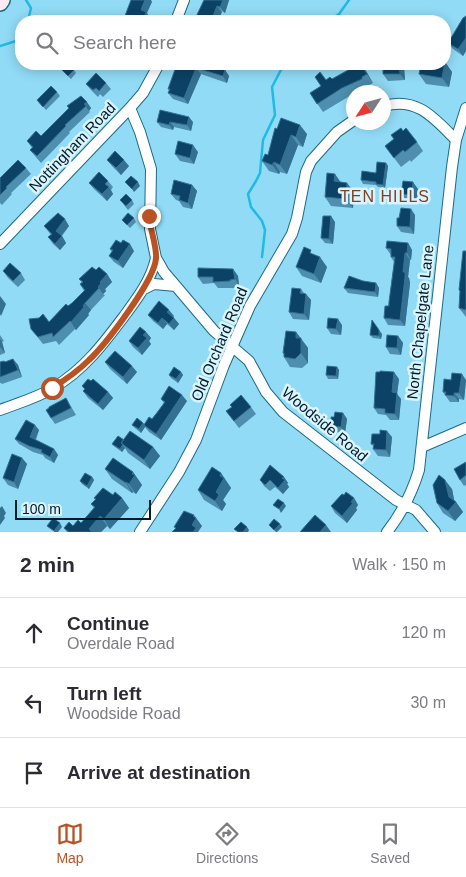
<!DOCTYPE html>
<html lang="en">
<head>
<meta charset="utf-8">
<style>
  body { margin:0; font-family:Helvetica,sans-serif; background:#f2f2f3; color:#2b2b33 }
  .compass { position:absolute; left:346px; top:85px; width:45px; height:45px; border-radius:50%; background:#fff; box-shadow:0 2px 12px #0003; rotate:234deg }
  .scale { position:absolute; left:15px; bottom:12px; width:136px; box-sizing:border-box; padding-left:5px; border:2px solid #001c26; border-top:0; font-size:14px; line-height:18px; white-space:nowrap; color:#001c26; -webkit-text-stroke:4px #daf4fe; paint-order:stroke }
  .stop { position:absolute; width:15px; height:15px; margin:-11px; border:4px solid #b95324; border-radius:50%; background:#fff }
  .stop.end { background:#b95324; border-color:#fff; box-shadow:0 1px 5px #0008 }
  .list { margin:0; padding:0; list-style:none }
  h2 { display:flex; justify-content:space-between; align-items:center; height:65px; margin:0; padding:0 20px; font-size:21px }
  h2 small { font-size:16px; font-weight:400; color:#7c7c81 }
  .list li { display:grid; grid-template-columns:32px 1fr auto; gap:15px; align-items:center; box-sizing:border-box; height:70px; padding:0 20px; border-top:1px solid #e1e1e2 }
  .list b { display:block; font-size:19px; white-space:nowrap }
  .list p { margin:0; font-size:16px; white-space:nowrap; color:#7c7c81 }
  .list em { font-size:16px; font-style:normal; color:#7c7c81 }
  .icon { flex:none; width:28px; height:28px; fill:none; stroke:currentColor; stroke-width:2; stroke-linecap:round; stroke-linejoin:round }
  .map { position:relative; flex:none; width:466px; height:532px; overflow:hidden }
  .search { position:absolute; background:#fff; box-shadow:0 2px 12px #0003; left:15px; right:15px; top:15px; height:55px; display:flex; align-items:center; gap:12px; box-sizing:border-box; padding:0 18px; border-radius:20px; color:#7c7c81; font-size:19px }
  .sheet { height:275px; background:#fff }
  nav { display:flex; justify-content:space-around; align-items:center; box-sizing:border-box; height:70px; border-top:1px solid #e1e1e2; background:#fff; font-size:14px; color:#7c7c81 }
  nav a { display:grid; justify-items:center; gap:2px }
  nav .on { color:#b95324 }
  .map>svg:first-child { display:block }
</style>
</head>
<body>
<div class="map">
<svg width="466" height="532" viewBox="0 0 466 532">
  <rect width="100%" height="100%" fill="#91dbf6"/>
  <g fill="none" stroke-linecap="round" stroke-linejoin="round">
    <path stroke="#1fbbe6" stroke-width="2.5" d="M26,0L31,8L28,21
      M327,21L339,14L349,0
      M0,46L16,41L21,35
      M262,257L265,230L262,221L251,207L248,194L256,181L260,173L263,140L275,115L272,87L284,64"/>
    <g stroke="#1d6b83" stroke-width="12">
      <path id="street" d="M176,21L184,0
        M384,106C417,96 435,119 456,140
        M130,108L140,132L151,169L150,229L156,258L164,272L214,331L249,361L266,392L283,412L396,500L416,510L435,532
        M0,244L130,108L143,93L159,64
        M144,289L154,284L176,286
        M0,410C18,403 37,398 53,388C84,370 104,343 125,315C139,296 151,280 156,258
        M422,447L466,428
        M140,532L179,472L196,440L224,365L250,306L292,234L297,218L306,172L311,161L337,132L354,120
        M387,532C402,513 412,493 419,470L452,167L456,140L466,108"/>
    </g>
    <g stroke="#1d6b83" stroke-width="18">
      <path id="secondary" d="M0,3L2,0"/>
    </g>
    <use href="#street" stroke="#fff" stroke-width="10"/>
    <use href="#secondary" stroke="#fee9f5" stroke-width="15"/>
  </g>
  <path fill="#4e8eae" d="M204,0H229L225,13Z
    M466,16V51L463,56L453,49L448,43Z
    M445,62L452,72L449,87L426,84L419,74Z
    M177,64L225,70L229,76L227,83L201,74L188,104L173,99L168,93L169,91L168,89Z
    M383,64H402L404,67L405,80L388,81L383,74Z
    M62,70H74L76,73L71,79Z
    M366,71L373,83L367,86L368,87L357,92H354V94L348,97L323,112L310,93L321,86L326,80Z
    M106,83L111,89L103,97L100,94L98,97L91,90L86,84Z
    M57,92L60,96L46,110L37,100Z
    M81,96L91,108L89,111L90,112L69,132L70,133L41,163L35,156L30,150L32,148L27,141L41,136L69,108L67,106Z
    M157,122H193L191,131L174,127L173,130L161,127Z
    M275,128L307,134L303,147L298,145L287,174L280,172L279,174L269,171L262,161L268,155Z
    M403,131L417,142L423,151L411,162L410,160L401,167L385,146Z
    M198,152L194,164L180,161L175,154Z
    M107,160L129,166L121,175L112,166Z
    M386,163L388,166L385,188L378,187L376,185L363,184L361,180L376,173Z
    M26,168L31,174L11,193L12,194L2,205L0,203V178Z
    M108,181L113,187L111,190L113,194L107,201L94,189L89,183Z
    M340,182L354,192L353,208L331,206L325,197Z
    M192,185L197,191L192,209L183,207L179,201L176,200L171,194Z
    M418,189L417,202L406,200L401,194Z
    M120,200H132L134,204L128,210Z
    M415,215L414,234L401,232L397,226Z
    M134,218L136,222L130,228L122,220Z
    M335,222L333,244L325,243L321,238Z
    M44,226H69L62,236L66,243L60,250L53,244L48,237L51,235Z
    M408,243L412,250L411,260H410L408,277L409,278L410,283L405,326L388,325L384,318L389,302L394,262L391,257V255L386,248Z
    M110,249L134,251L123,268L114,262L109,256L112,252Z
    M466,251V317L459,308L460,292L459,290Z
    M296,267H327L321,283L302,276Z
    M233,269L238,276L239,286H235V288H218L214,283L203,284L198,277Z
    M96,270L107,274L112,282L105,289L106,291L103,294L105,295L91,310L88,314L89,315L76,330L75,329L59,345L56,341L43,344L31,329L39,318L49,322L72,303L84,291L80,284L82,282L79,279Z
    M3,271L21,273L25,280L18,287L8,278Z
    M363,281L376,283L379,288L378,297L348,293L344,288Z
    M301,289L304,293L311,300L309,320L293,319L289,312Z
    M148,315L174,316L173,317L179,324L174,330L167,324L163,329L153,321Z
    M342,325L341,335L331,334L327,328Z
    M146,332L151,338L149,341L151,344L142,355L133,347L129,341Z
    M296,332L308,348V363L302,368L290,367L284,357V354L283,353Z
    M382,334L381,339L373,338L370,335Z
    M0,335L4,341L2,342L5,353L0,355Z
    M398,336L403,343L401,355L390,354L386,347Z
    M13,359L18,365L22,377L2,384L1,383H0V362H5Z
    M105,362L137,372L127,384L110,369Z
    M337,367L339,370L338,379H328L326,375Z
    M181,372L183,375L178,383L171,378L169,375Z
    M399,379L397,394L401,399L399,420H390L386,415L378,414L374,408Z
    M466,380L464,400L459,399V402H450L443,392Z
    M91,381L108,392L113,398L103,410L88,398L83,391L85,390L82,386Z
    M66,398L76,415L55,424L51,418Z
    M161,399L187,401L161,440L149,432L145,427L141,433L135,428L132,425L143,423L145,424L152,419L156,414L164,403Z
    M251,407L256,414L239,428L226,411Z
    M343,413L347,419L345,433L335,432L331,426L334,417Z
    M39,430L36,440L54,449L58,455L54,463L45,458L43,455L33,452L19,444L15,439Z
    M392,437L390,457L378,456L373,449L374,447L371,444Z
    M124,440L153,447L160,456L150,469L128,453L125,448L122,452L115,447L112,444Z
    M22,458L27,464L18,489L8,485L3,478Z
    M466,462V485L464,486L460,480Z
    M105,469L133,472L142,485L136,494L133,492L132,493L112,479Z
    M221,473L231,488L223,500L226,504L222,511L204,500L198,490Z
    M92,477L94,480L89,489L82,484L80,481Z
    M284,477L288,483L287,484L289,487L283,494L275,487L270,491L264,486L260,480Z
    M452,489L454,500L456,502L463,512L455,521L443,513L437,503Z
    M113,495L122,498L129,508L110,529L107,526L101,532H67L64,528L81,523L94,508L91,504L95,500L94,498Z
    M344,495L354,498L358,505L356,508L357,510L347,523L335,513L331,506Z"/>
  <path fill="#337091" d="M145,0H151L152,2L147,13L151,19L150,21H143L141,10Z
    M223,0H229L225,13L220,7Z
    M217,6L222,12L218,21H211Z
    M466,38V51L463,56L458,49Z
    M445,62L452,72L449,87L442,78Z
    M361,64L366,71L373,83L367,74Z
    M399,64H402L404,67L405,80L400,74Z
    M196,68L201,74L188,104L184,98Z
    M225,70L229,76L227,83L223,76Z
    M87,102L91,108L89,111L84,104Z
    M189,117L193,122L191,131L187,125Z
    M170,122L174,127L173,130L169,125Z
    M300,125L307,134L303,147L296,137Z
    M291,135L298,145L287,174L280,165Z
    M193,145L198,152L194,164L190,158Z
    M124,160L129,166L121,175L116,168Z
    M274,162L280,172L279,174L272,165Z
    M386,163L388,166L385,188L383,185Z
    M335,174L342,184L334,181Z
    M138,182L140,186L134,192L132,189Z
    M413,182L418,189L417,202L412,195Z
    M347,183L354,192L353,208L346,199Z
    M192,185L197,191L192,209L188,203Z
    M109,187L113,194L107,201L102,194Z
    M411,209L415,215L414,234L410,227Z
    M331,216L335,222L333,244L329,239Z
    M65,219L69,226L60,237L56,231Z
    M62,236L66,243L60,250L55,244Z
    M408,243L412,250L411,260L407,253Z
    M130,244L134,251L123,268L118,261Z
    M405,253L410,260L408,277L409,278L410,283L405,326L400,320Z
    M320,257L327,267L321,283L314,274Z
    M233,269L238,276L239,286L235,279Z
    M107,274L112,282L105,289L106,291L103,294L98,287L100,282Z
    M376,283L379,288L378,297L375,292Z
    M306,294L311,300L309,320L304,314Z
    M0,296L6,304L1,316L0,314Z
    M85,303L91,310L88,314L89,315L76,330L71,322Z
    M169,310L174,316L172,318L167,312Z
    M162,318L167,324L163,329L158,323Z
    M174,318L179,324L174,330L169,324Z
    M338,319L342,325L341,335L336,329Z
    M379,330L382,334L381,339L379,336Z
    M146,332L151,338L149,341L151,344L142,355L138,348L143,335Z
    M296,332L308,348V363L301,353L296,338Z
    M398,336L403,343L401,355L397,348Z
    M0,339L2,342L5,353L0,347Z
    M13,359L18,365L22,377L18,370Z
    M132,366L137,372L127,384L123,377Z
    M337,367L339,370L338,379L336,376Z
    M181,372L183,375L178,383L176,379Z
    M394,372L399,379L397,394L401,399L399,420L395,414L392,392Z
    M462,374L466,380L464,400L459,393Z
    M108,392L113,398L103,410L98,404Z
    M454,393L459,399V402L454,396Z
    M182,395L187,401L161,440L156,434Z
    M343,413L347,419L345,433L341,427Z
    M143,423L146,426L144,425L145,427L141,433L139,429Z
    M35,425L39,430L34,442L30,437Z
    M387,431L392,437L390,457L386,450Z
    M122,445L125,448L122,452L120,449Z
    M153,447L160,456L150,469L144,460Z
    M54,449L58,455L54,463L50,457Z
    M22,458L27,464L18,489L14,482Z
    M133,472L142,485L136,494L129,484Z
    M221,473L231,488L223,500L226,504L222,511L215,501L216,492Z
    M92,477L94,480L89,489L87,486Z
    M284,477L288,483L287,484L289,487L283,494L278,488Z
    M445,480L452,489L455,504L456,502L463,512L455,521L448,511L449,497Z
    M126,482L133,492L132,493L126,483Z
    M122,498L129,508L110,529L104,519Z
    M354,498L358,505L356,508L357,510L347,523L342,516Z
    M284,503L286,506L281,513L279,509Z
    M2,506L6,513L4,516L5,518L0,525V508Z
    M194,515L202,526L198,532H193L192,525L193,516Z
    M100,516L107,526L101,532H91L89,529Z
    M60,523L62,527L58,532H54V531Z
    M280,524L282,527L277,532H276L274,530Z
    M326,525L331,532H320Z
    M247,527L249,530L248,532H243Z"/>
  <path fill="#0b4266" stroke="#337091" d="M131,0H145L141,10L146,12L143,21H123Z
    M204,0H223L220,7L217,6L211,21H194Z
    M466,16V38L458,49L448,43L463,18Z
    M445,62L442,78L419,74L421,64H445Z
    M68,64L74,70L68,76L62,70Z
    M177,64H206L225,70L223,76L196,68L184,98L168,93L170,89H168Z
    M359,64H361L367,74L362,77V79L342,88L317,104L310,93L321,86L315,77L320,72L326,80L330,77L332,79Z
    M383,64H399L400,74H383Z
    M96,73L106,83L99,91L96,88L93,90L86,84Z
    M51,86L57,92L43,107L37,100Z
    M81,96L87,102L84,104L86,106L65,125L66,126L37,156L30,150L33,147L27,141L36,131L41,136L69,108L67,106Z
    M160,110L189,117L187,125L170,122L169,125L157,122Z
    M281,118L300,125L296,137L291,135L280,165L274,162L272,165L262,161L265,154L268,155L275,128L277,129Z
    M401,128L403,131L406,128L417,142L405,152L403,150L394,158L385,146L394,139L391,135Z
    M178,141L193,145L190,158L175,154Z
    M115,151L124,160L116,168L107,160Z
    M18,160L26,168L6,187L7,188L0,195V178Z
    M377,162L386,163L383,185L376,184V182L361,180L362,171L376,173Z
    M99,172L108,181L105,184L109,187L102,194L89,183Z
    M327,173L335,174L334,181L347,183L346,199L325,197Z
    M131,176L138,182L132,189L125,182Z
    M174,180L192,185L188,203L179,200L180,196L171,194Z
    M403,181L413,182L412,195L401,194Z
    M126,194L132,200L126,206L120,200Z
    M401,208L411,209L410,227L397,226V218H399Z
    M58,213L65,219L56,231L62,236L55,244L48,237L52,234L44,226Z
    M128,213L134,218L127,225L122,220Z
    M323,216H331L329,239L321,238Z
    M116,240L121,243L123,240L130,244L118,261L109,256L113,250L110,249Z
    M387,241L408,243L407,253H405L403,272H405V277L400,320L384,318L385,306H389V302L395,257H391V249L386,248Z
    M304,247L311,250L310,253L320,257L314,274L296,267Z
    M463,251H466V310L459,308L460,291L459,290Z
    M10,263L21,273L13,281L3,271Z
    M92,267L96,270L99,267L107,274L100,282L101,283L98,287L99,288L85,303L83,306L84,307L71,322L70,321L53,337L52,333L38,337L31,329L29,319L39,318L43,314L49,322L66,304L68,306L72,303L85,290L80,284L83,282L79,279Z
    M198,268L233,269L235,279L230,280V281L213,282V277H198Z
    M349,276L363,281L376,283L375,292L344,288Z
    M292,288L301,289L300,293L306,294L304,314L289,312Z
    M159,301L169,310L167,312L174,318L169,324L162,318L158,323L148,315Z
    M328,318L338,319L336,329L327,328Z
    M372,320L379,330V336L370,335Z
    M140,327L146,332L143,335L147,338L138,348L129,341Z
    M286,331L296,332V338H301V353L295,359L284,357V353H283Z
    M387,335L398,336L397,348L386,347Z
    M115,351L132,366L123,377L105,362Z
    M13,359L18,370L0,377V362L4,361L5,362Z
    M327,366L337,367L336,376L326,375Z
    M174,367L181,372L176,379L169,375Z
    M380,371L394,372L392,392L397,393L395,414L385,413V409L374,408L376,372H380Z
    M452,373L462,374L459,393H454V396L445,395L446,392H443L444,379L451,380Z
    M88,379L91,381L93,379L108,392L98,404L83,391L85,389L82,386Z
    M169,386L182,395L156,434L144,425L149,417L152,419L156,414L165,402L161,399Z
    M241,395L251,407L234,421L226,411L232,407L230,405Z
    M66,398L71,408L51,418L46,410L49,408V407Z
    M335,412L343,413L341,427L331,426V417H334Z
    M137,418L143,423L139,429L132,425Z
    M26,420L35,425L30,437L54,449L50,457L41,452L42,450L29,446L15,439Z
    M380,430L387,431L386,450L373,449L374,444H371L372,434H380Z
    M130,431L153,447L144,460L121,443Z
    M118,436L124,440L121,443L123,444L120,449L112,444Z
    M12,454L22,458L14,482L3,478Z
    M113,458L133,472L132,474L135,475L129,484L126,482V483L105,469Z
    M466,462V475L460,480L454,469Z
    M270,465L284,477L282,478L285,480L278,488L270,480L265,485L260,480Z
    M212,467L221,473L220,476L224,478L216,492L219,495L215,501L198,490Z
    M85,473L92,477L87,486L80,481Z
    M439,475L445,480L449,497L456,502L448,511L437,503L433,485Z
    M103,488L113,495L115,492L122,498L104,519L100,516L89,529L92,532H69L64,528L69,522L73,526L78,520L81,523L95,507L91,504L96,499L94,498Z
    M346,492L354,498L351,502L353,503L342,516L331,506L342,494L344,495Z
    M278,499L284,503L279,509L273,505Z
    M184,511L194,515L193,516L196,518L192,525L196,528L193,532H172L176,528L174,527Z
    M315,515L326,525L320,532H300Z
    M53,518L60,523L54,531L47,526Z
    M274,519L280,524L274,530L269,525Z
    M241,522L247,527L243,532H238L234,529Z"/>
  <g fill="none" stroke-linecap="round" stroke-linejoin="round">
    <path stroke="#b95324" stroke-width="6" d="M52,388C65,380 78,371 89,360C106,344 155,280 156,258C157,247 150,229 149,216"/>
  </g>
  <g text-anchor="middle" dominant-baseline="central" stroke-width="5" stroke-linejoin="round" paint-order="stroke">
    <g font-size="15" fill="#001c26" stroke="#daf4fe">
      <text transform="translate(72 147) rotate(-46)">Nottingham Road</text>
      <text transform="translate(420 322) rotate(-84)">North Chapelgate Lane</text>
      <text transform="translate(219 344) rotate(-67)">Old Orchard Road</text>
      <text transform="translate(325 424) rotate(40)">Woodside Road</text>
    </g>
    <g font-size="16" letter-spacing="1" fill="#824023" stroke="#daf4fe">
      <text x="385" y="196">TEN HILLS</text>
    </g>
  </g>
</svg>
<svg class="compass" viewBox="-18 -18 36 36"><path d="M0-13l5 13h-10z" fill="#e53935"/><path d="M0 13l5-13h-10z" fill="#7c7c81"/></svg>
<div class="scale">100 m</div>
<div class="stop" style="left:52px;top:388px"></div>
<div class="stop end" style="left:149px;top:216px"></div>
<div class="search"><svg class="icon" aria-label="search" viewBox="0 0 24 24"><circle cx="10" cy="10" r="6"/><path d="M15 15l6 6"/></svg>Search here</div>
</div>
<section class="sheet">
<h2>2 min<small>Walk · 150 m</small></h2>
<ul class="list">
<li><svg class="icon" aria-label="ahead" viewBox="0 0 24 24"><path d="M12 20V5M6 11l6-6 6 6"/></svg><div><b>Continue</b><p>Overdale Road</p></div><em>120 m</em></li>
<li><svg class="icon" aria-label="left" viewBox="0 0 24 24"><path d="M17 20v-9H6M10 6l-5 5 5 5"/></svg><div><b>Turn left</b><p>Woodside Road</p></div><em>30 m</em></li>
<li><svg class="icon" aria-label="arrive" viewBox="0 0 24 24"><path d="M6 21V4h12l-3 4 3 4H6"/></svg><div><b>Arrive at destination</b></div></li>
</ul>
</section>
<nav>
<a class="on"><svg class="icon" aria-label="map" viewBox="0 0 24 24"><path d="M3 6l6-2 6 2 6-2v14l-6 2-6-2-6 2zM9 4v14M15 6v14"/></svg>Map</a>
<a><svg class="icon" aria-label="directions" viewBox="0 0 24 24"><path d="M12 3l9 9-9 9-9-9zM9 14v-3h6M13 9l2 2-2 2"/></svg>Directions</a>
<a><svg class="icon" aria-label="saved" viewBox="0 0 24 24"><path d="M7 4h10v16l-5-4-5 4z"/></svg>Saved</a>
</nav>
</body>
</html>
